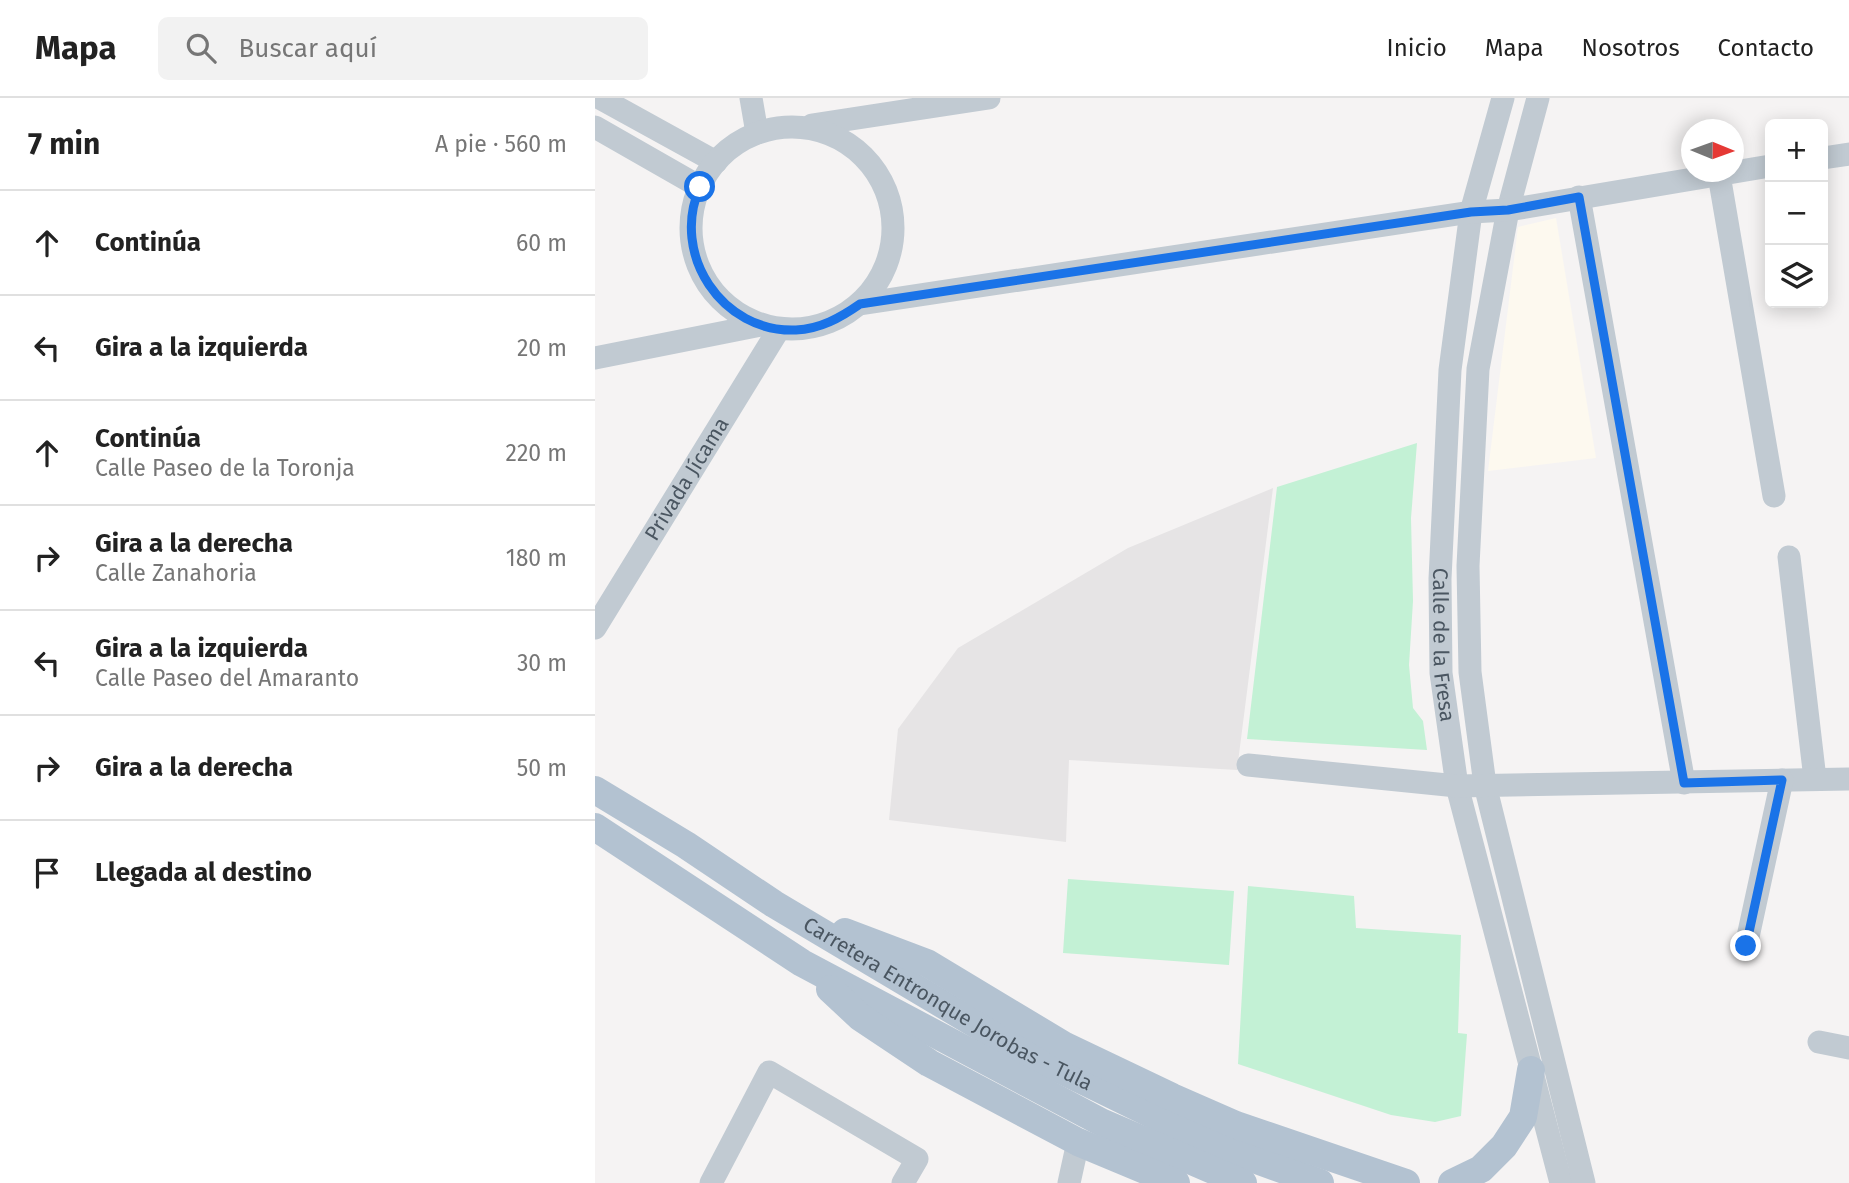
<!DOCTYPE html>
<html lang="es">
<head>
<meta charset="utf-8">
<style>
  body { margin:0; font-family:"Fira Sans",sans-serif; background:#f2f2f2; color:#222 }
  .controls { position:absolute; right:21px; top:21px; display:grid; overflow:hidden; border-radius:10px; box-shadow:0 4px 18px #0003 }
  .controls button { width:63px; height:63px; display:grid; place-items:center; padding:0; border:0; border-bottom:2px solid #e0e0e0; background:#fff; color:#222; font:35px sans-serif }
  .compass { position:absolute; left:1086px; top:21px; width:63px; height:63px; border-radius:50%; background:#fff; box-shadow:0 4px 18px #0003; rotate:91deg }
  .stop { position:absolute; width:21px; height:21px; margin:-16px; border:5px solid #1a73e8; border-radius:50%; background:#fff }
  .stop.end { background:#1a73e8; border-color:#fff; box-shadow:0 2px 7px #0008 }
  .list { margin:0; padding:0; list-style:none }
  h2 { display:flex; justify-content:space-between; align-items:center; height:91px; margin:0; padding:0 28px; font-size:30px }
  h2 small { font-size:23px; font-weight:400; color:#767676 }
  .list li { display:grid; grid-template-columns:46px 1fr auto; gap:21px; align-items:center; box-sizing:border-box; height:105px; padding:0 28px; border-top:2px solid #e0e0e0 }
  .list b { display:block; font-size:26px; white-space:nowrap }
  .list p { margin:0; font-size:23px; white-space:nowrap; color:#767676 }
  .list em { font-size:23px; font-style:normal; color:#767676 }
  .icon { flex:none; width:38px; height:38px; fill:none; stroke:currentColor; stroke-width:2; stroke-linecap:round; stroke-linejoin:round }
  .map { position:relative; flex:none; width:1254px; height:1085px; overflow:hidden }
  header { display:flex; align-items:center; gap:42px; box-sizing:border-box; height:98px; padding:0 35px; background:#fff; border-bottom:2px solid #e0e0e0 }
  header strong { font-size:33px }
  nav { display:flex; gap:38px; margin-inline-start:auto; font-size:24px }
  .search { width:490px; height:63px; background:#f2f2f2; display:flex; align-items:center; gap:18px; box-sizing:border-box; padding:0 24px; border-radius:10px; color:#767676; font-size:26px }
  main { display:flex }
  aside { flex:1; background:#fff }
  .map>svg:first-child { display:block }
</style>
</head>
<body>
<header>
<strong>Mapa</strong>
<div class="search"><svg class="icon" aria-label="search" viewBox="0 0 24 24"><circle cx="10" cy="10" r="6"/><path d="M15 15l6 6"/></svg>Buscar aquí</div>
<nav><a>Inicio</a><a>Mapa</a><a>Nosotros</a><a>Contacto</a></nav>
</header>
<main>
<aside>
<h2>7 min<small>A pie · 560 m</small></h2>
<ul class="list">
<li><svg class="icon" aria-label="ahead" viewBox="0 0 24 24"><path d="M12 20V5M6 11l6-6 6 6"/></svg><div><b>Continúa</b></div><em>60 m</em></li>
<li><svg class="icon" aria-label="left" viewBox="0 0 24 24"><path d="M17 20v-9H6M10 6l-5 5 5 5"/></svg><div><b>Gira a la izquierda</b></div><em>20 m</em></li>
<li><svg class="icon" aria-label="ahead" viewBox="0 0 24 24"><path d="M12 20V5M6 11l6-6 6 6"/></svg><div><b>Continúa</b><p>Calle Paseo de la Toronja</p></div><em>220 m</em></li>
<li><svg class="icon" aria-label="right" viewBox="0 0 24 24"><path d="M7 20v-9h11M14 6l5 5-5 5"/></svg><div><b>Gira a la derecha</b><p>Calle Zanahoria</p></div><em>180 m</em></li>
<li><svg class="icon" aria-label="left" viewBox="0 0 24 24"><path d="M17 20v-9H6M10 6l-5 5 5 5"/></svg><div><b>Gira a la izquierda</b><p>Calle Paseo del Amaranto</p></div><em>30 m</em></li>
<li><svg class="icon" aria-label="right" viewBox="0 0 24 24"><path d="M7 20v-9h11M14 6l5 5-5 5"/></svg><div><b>Gira a la derecha</b></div><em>50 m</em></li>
<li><svg class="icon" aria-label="arrive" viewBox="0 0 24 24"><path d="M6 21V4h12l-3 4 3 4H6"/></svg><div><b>Llegada al destino</b></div></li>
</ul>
</aside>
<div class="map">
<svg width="1254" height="1085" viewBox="0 0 1254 1085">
  <rect width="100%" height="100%" fill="#f5f3f3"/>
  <path fill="#fdf9ef" d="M961,120L1001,360L893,373L923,129Z"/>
  <path fill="#e6e4e5" d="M678,390L642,672L474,662L471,744L294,722L303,631L363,550L533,450Z"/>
  <path fill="#c3f1d5" d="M822,345L816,420L818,503L814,567L818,610L828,623L832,652L652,641L682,389Z
    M473,781L639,793L634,867L468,855Z
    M653,788L759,798L761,830L866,837L863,935L872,936L866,1018L840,1024L796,1017L643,966Z"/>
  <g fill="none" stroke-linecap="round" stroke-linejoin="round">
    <g stroke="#c1cad2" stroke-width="23">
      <path d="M5,0L121,64"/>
      <path d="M156,0L162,35"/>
      <path id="s1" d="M908,0L876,114L855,272L845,481L846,575L862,688L966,1085"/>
      <path d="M943,0L913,112L883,271L873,468L875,574L890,687L989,1085"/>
      <path d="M217,27L394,0"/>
      <circle cx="197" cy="130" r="101"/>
      <path d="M0,29L105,89"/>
      <path d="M1228,60L1254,56"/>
      <path d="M1124,77L1179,398"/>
      <path d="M984,99L1089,685"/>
      <path d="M265,206L876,114L913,112L1175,68"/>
      <path d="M0,260L166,227"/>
      <path d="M1194,459L1220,681"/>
      <path id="s2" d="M0,530L184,231"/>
      <path d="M653,667L862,688L1254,681"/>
      <path d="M1151,848L1187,682"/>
      <path d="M1224,944L1254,950"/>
      <path d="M116,1085L174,974L322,1061L308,1085"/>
      <path d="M474,1085L483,1044"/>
    </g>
    <g stroke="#b3c2d1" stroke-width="28">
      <path id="s3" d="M0,692L91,747L179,806L421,950L618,1046L725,1085"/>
      <path d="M0,729L207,865L506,1024L648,1085"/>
      <path d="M250,834L332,865L470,948L577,999L641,1027L811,1085"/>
      <path d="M235,891L265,919L334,965L483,1044L581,1085"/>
      <path d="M857,1085L886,1071L909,1048L928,1019L936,972"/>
    </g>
  </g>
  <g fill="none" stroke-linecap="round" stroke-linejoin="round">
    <path stroke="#1a73e8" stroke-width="9" d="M105,89C75,156 127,235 201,232C225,231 245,220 265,206L876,114L913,112L984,99L1089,685L1187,682L1151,848"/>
  </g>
  <g text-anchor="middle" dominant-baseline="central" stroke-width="6" stroke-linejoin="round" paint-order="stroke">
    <g font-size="21" fill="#4a5661" stroke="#fff">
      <text stroke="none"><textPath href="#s2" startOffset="175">Privada Jícama</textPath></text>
      <text stroke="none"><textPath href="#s1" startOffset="553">Calle de la Fresa</textPath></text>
      <text stroke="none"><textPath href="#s3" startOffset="413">Carretera Entronque Jorobas - Tula</textPath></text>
    </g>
  </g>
</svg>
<div class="controls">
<button>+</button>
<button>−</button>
<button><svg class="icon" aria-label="layers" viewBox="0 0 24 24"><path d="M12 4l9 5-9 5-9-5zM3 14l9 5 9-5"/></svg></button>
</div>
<svg class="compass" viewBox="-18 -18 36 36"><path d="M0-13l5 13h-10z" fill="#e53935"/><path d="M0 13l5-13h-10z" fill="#767676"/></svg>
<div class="stop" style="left:105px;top:89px"></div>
<div class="stop end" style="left:1151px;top:848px"></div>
</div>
</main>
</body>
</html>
